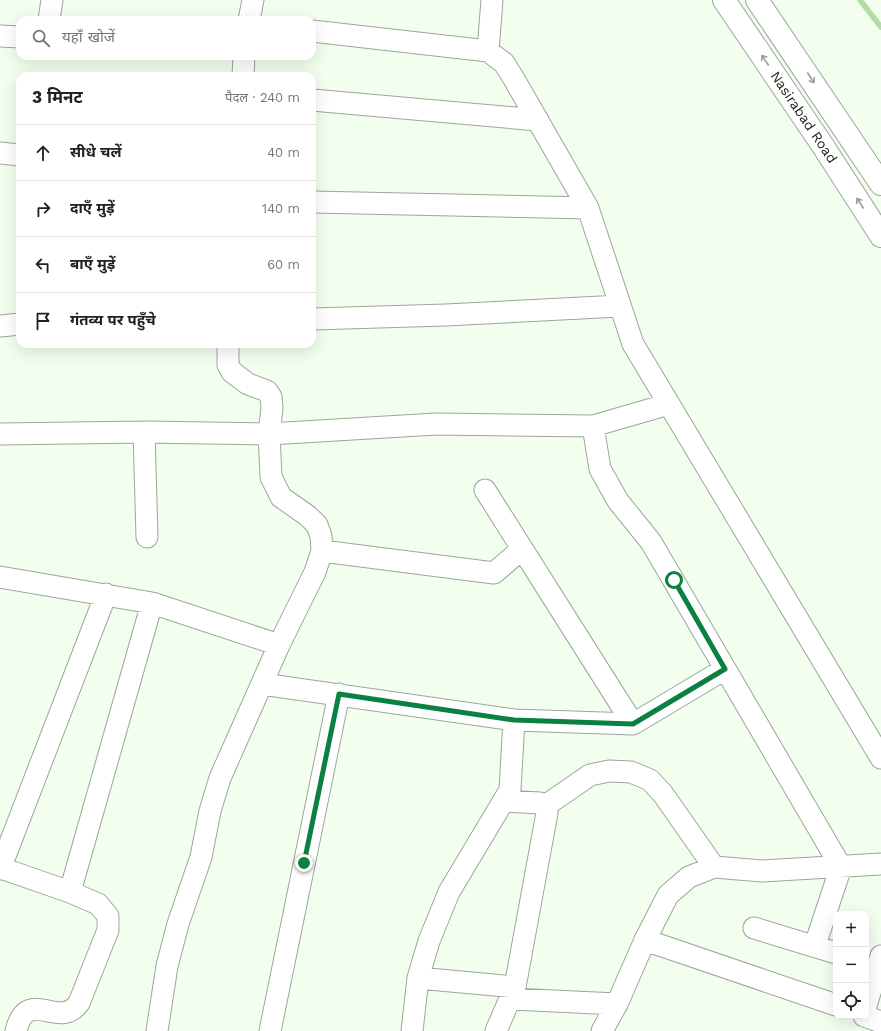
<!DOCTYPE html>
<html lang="hi">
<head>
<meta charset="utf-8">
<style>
  body { margin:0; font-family:"Work Sans","Noto Sans Devanagari",sans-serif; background:#f6f6f6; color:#202124 }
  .controls { position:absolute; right:12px; bottom:12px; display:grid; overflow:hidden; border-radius:8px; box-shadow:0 4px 16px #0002 }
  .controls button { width:36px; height:36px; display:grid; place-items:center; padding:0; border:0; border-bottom:1px solid #e0e0e0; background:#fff; color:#202124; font:20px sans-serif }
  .stop { position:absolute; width:12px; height:12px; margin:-9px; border:3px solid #0b8043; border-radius:50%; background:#fff }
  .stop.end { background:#0b8043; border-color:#fff; box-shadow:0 1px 4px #0008 }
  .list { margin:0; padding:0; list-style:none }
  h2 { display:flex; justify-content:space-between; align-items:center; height:52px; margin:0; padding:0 16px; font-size:17px }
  h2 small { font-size:13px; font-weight:400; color:#757577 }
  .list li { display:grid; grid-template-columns:26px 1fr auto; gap:12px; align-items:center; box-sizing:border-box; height:56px; padding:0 16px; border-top:1px solid #e0e0e0 }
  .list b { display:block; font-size:15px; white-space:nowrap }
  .list em { font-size:13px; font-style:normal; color:#757577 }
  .icon { flex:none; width:22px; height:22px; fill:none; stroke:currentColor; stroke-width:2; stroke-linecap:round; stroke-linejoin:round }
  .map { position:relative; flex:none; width:881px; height:1031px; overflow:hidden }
  .search { position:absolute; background:#fff; box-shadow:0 4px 16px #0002; left:16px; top:16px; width:300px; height:44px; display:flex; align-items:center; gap:10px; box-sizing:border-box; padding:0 14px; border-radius:12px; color:#757577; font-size:15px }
  .panel { position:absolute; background:#fff; box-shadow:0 4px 16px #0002; left:16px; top:72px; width:300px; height:276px; border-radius:12px }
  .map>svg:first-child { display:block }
</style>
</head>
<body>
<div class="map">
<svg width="881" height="1031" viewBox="0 0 881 1031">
  <rect width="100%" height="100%" fill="#f2ffee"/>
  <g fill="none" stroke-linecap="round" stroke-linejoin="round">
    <path stroke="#b4daa5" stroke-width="5.5" d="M860,0L881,27"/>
    <g stroke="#9ba797" stroke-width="23">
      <path id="minor" d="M49,20L52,0
        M249,20L253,0
        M312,31L488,51L504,63L514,79L588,208
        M0,36L20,37
        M488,51L492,0
        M243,76L244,56
        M312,100L538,120
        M0,153L20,155
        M312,202L588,208L633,344L881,758
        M312,319L446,315L620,306
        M0,326L20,324
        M593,426L600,469L618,501L651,542L841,867L815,945
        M144,432L147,537
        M0,434L144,432L269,434L436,424L593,426L669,404
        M485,490L633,724
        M322,551L494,573L522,549
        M0,577L152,603L279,645
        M262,684L514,720L633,724L725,669
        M545,806L590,775L609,771L631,772L650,780L663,794L714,867
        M1,868L70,892L98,904L108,916V930L79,1003C59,1031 27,985 16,1031
        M0,869L106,594
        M70,892L152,603
        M754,928L836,953
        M645,940L836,1005
        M418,978L515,987
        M511,999L617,1004
        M866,1006L881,956
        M864,1016L881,1022
        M157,1031L167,966L178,924L201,857L210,811L220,778L279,645L315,572L322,551L321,536L317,525L308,516L281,497L271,477L269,434L272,408L271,397L267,391L248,384L232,372L228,365V344
        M270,1031L339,694
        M412,1031L418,978L429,941L449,892L510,790L514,720
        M496,1031L515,987L547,813L545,806L540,803L505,801
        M602,1031L617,1004L645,940L668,895L689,877L714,867L762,871L881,864"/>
    </g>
    <g stroke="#9ba797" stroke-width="24">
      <path id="highway" d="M724,0L823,146L881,236
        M757,0L881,184"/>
    </g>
    <use href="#minor" stroke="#fff" stroke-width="21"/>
    <use href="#highway" stroke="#fff" stroke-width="22"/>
  </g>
  <defs><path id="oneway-shaft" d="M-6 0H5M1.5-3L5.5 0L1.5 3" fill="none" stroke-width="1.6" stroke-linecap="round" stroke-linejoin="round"/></defs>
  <g stroke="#9b9d9a">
    <use href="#oneway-shaft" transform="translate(765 60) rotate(-124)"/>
    <use href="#oneway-shaft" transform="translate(811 78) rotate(56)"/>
    <use href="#oneway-shaft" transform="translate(860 203) rotate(-123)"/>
  </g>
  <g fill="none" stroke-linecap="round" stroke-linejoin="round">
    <path stroke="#0b8043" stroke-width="5" d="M304,863L339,694L514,720L633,724L725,669L674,580"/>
  </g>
  <g text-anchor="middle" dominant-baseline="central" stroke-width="4" stroke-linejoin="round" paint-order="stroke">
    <g font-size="14" fill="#21251f" stroke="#fff">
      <text transform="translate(804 117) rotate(56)">Nasirabad Road</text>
    </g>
  </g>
</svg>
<div class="controls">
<button>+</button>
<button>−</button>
<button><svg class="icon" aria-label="locate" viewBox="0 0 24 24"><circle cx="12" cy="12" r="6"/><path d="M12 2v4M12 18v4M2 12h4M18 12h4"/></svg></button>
</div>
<div class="stop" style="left:674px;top:580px"></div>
<div class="stop end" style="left:304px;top:863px"></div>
<div class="search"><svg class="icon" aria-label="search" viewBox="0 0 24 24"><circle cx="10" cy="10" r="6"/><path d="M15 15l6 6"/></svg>यहाँ खोजें</div>
<section class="panel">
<h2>3 मिनट<small>पैदल · 240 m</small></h2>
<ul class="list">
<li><svg class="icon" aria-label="ahead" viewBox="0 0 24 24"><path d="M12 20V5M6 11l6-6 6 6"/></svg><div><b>सीधे चलें</b></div><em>40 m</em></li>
<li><svg class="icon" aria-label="right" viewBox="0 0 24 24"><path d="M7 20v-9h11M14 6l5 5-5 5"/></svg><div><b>दाएँ मुड़ें</b></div><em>140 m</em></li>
<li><svg class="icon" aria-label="left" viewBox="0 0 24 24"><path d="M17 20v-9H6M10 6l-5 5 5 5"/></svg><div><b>बाएँ मुड़ें</b></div><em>60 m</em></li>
<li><svg class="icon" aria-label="arrive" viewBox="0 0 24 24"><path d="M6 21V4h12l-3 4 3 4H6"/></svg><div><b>गंतव्य पर पहुँचे</b></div></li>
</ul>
</section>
</div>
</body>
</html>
